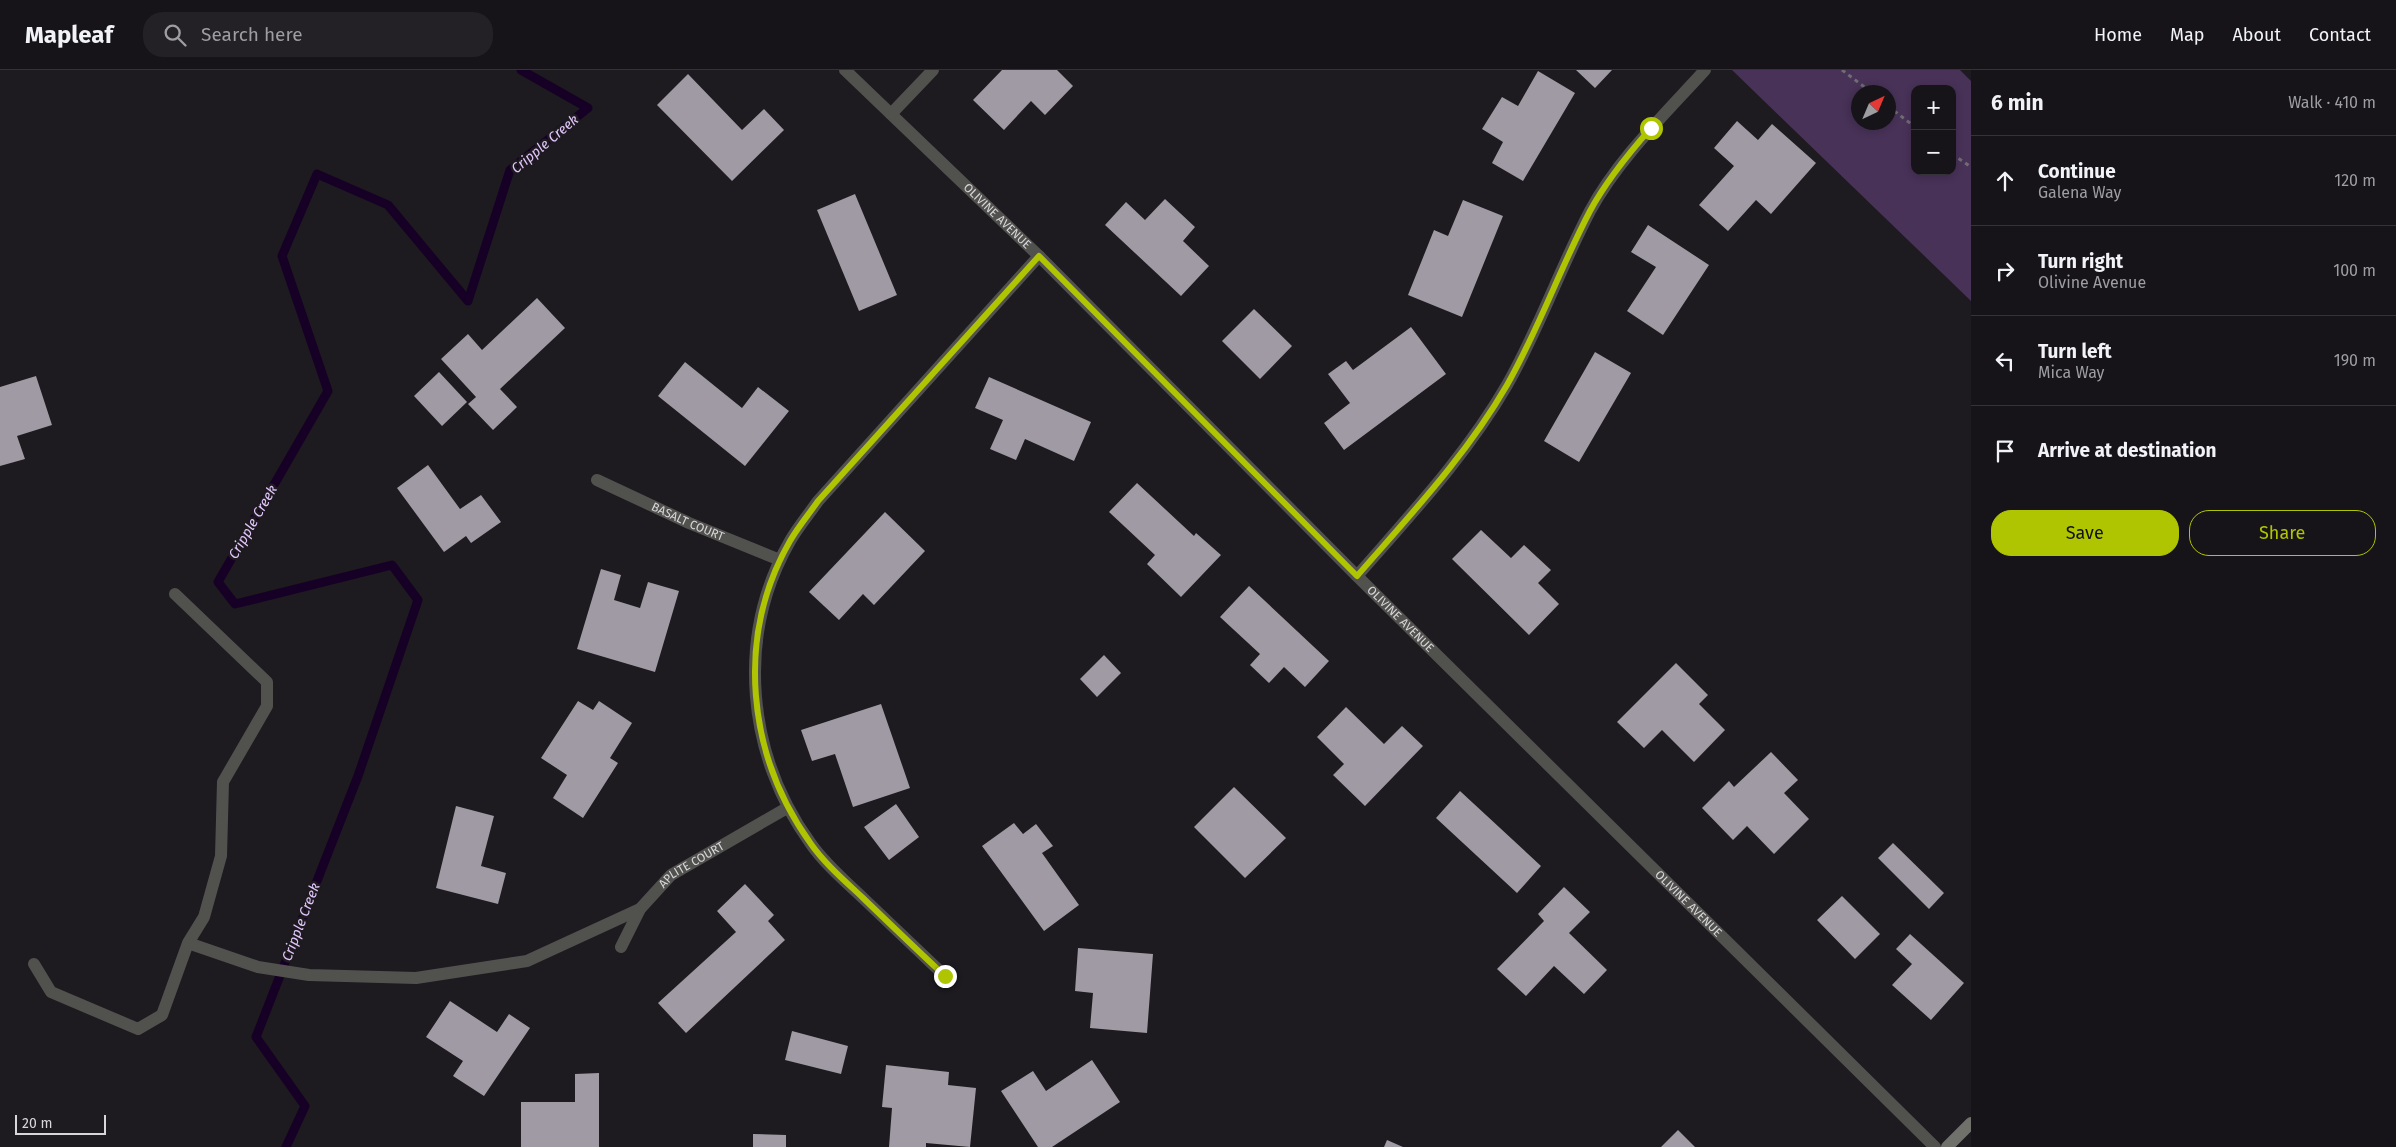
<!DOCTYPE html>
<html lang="en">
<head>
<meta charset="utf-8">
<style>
  body { margin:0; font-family:"Fira Sans",sans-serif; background:#232125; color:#f1f3f6 }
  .controls { position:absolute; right:15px; top:15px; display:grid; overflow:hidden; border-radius:10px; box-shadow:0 2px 8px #0003 }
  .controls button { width:45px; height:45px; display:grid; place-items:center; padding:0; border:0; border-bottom:1px solid #353337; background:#161418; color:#f1f3f6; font:25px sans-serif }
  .compass { position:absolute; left:1851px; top:15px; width:45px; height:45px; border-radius:50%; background:#161418; box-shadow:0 2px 8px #0003; rotate:44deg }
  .scale { position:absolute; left:15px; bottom:12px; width:91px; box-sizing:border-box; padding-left:5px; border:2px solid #d9d6db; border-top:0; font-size:14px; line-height:18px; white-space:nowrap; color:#d9d6db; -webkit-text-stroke:4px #1d1a20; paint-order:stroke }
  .stop { position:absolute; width:15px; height:15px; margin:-11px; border:4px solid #b0c501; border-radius:50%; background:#fff }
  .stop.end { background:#b0c501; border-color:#fff; box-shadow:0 1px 5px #0008 }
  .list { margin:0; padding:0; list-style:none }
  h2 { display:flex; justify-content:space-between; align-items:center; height:65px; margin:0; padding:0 20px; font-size:21px }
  h2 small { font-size:16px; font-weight:400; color:#9e9ea2 }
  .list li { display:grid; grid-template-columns:32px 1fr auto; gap:15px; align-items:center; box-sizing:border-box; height:90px; padding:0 20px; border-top:1px solid #353337 }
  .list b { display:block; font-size:19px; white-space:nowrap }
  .list p { margin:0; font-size:16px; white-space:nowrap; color:#9e9ea2 }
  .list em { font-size:16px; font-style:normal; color:#9e9ea2 }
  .actions { display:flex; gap:10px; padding:15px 20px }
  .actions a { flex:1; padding:11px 0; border:1px solid #b0c501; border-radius:20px; text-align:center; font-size:18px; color:#b0c501 }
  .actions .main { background:#b0c501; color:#111 }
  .icon { flex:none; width:28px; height:28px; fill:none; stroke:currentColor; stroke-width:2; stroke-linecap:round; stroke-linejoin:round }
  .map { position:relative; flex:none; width:1971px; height:1077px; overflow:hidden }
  header { display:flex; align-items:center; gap:30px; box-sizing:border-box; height:70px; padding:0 25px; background:#161418; border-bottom:1px solid #353337 }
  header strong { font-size:24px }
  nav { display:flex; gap:28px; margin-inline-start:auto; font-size:18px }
  .search { width:350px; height:45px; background:#232125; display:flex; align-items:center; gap:12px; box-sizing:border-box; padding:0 18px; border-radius:20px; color:#9e9ea2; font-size:19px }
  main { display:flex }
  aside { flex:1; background:#161418 }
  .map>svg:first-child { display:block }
</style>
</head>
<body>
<header>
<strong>Mapleaf</strong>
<div class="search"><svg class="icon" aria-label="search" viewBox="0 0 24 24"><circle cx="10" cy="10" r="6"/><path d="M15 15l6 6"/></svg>Search here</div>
<nav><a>Home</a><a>Map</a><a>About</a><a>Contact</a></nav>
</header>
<main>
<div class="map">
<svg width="1971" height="1077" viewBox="0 0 1971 1077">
  <rect width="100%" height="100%" fill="#1d1a20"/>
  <path fill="#483258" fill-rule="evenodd" d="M1732,0H1960L1971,11V231ZM1915,19H1952V101H1915ZM1858,22H1888V52H1858Z"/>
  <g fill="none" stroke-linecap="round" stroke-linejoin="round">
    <path stroke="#170026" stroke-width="9" d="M286,1077L305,1036L256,967L358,706L418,530L392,495L235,534L218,512L328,321L282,186L317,104L388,135L468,231L510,100L588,38L521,0"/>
  </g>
  <path fill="#9f9aa3" d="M1002,0H1057L1073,16L1045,45L1031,31L1004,60L973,30Z
    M1576,0H1612L1595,18Z
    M1538,1L1575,23L1523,111L1492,93L1503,72L1482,59L1502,27L1518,36Z
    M688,4L742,60L764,39L784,60L732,111L657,35Z
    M1737,51L1758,70L1772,54L1816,93L1771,144L1756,130L1728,161L1699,135L1734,96L1714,78Z
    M855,124L897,225L859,241L817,140Z
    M1165,129L1195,157L1183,171L1209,196L1181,226L1105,155L1126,132L1145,150Z
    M1463,130L1503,146L1462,247L1408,225L1434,160L1448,166Z
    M1648,155L1709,195L1663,265L1627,241L1656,197L1631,182Z
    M537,228L565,258L500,319L517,337L493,360L468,334L476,327L441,289L468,264L482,280Z
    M1254,239L1292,276L1260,309L1222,271Z
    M1411,257L1446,304L1344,380L1324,353L1350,333L1328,304L1346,291L1353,300Z
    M1595,282L1631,303L1579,392L1544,371Z
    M685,292L742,338L758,317L789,341L745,396L658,326Z
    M439,302L467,332L442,356L414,326Z
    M36,306L52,355L17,366L25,389L0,396V317Z
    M989,307L1091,352L1074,391L1025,369L1016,390L990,379L1003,350L975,338Z
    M428,395L460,439L481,425L501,452L471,473L466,466L444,482L397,418Z
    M1137,413L1194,466L1196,463L1221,485L1181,527L1147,494L1155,485L1109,442Z
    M885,442L925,481L874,535L863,524L839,550L809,522Z
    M1481,460L1511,488L1524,475L1551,500L1538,513L1559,534L1529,565L1452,489Z
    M601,499L621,505L614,530L640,538L648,512L679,521L655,602L577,579Z
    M1249,516L1329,591L1305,617L1284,597L1269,613L1250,595L1260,584L1220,547Z
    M1104,585L1121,603L1097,627L1080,609Z
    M1676,593L1708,625L1699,634L1725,660L1694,692L1662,660L1644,678L1617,652Z
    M578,631L593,640L599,631L632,653L610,688L618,693L583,748L553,728L567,705L541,688Z
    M881,634L910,718L853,737L835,684L812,691L801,660Z
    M1346,637L1384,674L1402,656L1423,676L1365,736L1333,705L1344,694L1317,667Z
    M1771,682L1798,710L1784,723L1809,749L1774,784L1747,756L1733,770L1702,738L1729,711L1734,717Z
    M1234,717L1286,768L1245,808L1194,757Z
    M1460,721L1541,796L1517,823L1436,748Z
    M896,734L919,767L889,790L864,757Z
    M456,736L494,746L481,796L506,803L498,834L436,818Z
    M1014,753L1023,764L1036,754L1053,776L1042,783L1079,835L1044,861L982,776Z
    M1893,773L1944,823L1929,839L1878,788Z
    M745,814L774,845L768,851L785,870L686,963L658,933L736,862L717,841Z
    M1564,817L1590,842L1569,863L1607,900L1584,924L1554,896L1526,926L1497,899L1544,851L1538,844Z
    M1842,826L1880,864L1855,889L1817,850Z
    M1910,864L1964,913L1931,950L1892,915L1912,894L1896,879Z
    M1078,878L1153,884L1147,963L1090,958L1093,923L1075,921Z
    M450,931L497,962L509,944L530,958L484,1026L453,1006L463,991L426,967Z
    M792,961L848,976L841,1004L785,990Z
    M1092,990L1120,1032L1052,1077H1038L1001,1021L1033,1001L1046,1021Z
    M886,995L949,1002L948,1015L976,1018L970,1077L926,1073V1077H889L892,1038L882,1037Z
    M599,1003V1077H521V1032H575V1004Z
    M1678,1060L1695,1077H1661Z
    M753,1064L786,1065V1077H753Z
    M1387,1070L1403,1077H1384Z"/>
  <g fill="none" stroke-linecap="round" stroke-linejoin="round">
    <path stroke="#6f6c72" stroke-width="3" stroke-dasharray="4 4" stroke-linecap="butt" d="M1842,0L1871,22
      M1888,36L1915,57
      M1952,84L1971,97"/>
    <path stroke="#51524e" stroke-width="12" d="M175,524L267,612V636L223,712L221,786L204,847L188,873L258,897L309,905L416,908L527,891L640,839
      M34,894L51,922L138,959L162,945L188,873"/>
    <g stroke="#51524e" stroke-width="12">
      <path id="s1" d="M845,0L1039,186L1357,506L1935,1077"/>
      <path d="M891,44L933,0"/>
      <path id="s2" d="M597,410L689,453L780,490"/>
      <path d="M1357,506C1410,445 1466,386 1507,315C1539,259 1560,198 1590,141C1618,89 1666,43 1705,0"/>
      <path id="s3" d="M621,877L640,839L671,805L787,738"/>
      <path d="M945,906C918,880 890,854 863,828C845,811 825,794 811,774C747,686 735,567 790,471C798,457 809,444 818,431L1039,186"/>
    </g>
    <path stroke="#70716b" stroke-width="12" d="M1947,1077L1971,1053"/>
  </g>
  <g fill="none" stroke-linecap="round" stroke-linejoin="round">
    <path stroke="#b0c501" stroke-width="6" d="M945,906C917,880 890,854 863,828C845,811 825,794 811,774C747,685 735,567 790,471C798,457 809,444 818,431L1039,186L1357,506C1410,445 1466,386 1507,315C1539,259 1560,198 1590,141C1606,111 1629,83 1651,58"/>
  </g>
  <g text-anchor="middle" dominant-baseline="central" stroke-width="5" stroke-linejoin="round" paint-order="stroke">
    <g font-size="12" fill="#d9d6db" stroke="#1d1a20">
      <text stroke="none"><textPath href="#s1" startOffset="211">OLIVINE AVENUE</textPath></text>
      <text stroke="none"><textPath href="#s2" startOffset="100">BASALT COURT</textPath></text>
      <text stroke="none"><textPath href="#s1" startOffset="781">OLIVINE AVENUE</textPath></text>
      <text stroke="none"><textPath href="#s3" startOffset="111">APLITE COURT</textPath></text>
      <text stroke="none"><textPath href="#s1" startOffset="1186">OLIVINE AVENUE</textPath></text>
    </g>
    <g font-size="14" font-style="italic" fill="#e3c6fb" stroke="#1d1a20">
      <text transform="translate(545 74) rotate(-40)">Cripple Creek</text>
      <text transform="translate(253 452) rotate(-60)">Cripple Creek</text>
      <text transform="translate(301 852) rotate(-69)">Cripple Creek</text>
    </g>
  </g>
</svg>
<div class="controls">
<button>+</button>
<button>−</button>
</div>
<svg class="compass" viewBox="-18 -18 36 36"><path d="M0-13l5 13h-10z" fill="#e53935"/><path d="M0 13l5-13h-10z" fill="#9e9ea2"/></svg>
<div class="scale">20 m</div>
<div class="stop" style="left:1651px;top:58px"></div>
<div class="stop end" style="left:945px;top:906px"></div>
</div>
<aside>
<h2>6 min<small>Walk · 410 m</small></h2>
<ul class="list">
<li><svg class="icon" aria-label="ahead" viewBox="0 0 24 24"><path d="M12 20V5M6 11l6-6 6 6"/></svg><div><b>Continue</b><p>Galena Way</p></div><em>120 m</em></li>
<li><svg class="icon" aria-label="right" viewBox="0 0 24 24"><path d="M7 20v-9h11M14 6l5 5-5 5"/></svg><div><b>Turn right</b><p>Olivine Avenue</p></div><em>100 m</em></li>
<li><svg class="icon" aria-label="left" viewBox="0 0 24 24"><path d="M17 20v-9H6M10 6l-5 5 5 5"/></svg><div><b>Turn left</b><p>Mica Way</p></div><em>190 m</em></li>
<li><svg class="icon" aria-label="arrive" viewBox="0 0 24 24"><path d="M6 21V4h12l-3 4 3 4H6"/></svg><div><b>Arrive at destination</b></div></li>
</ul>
<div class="actions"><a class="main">Save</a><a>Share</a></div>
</aside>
</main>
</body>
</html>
